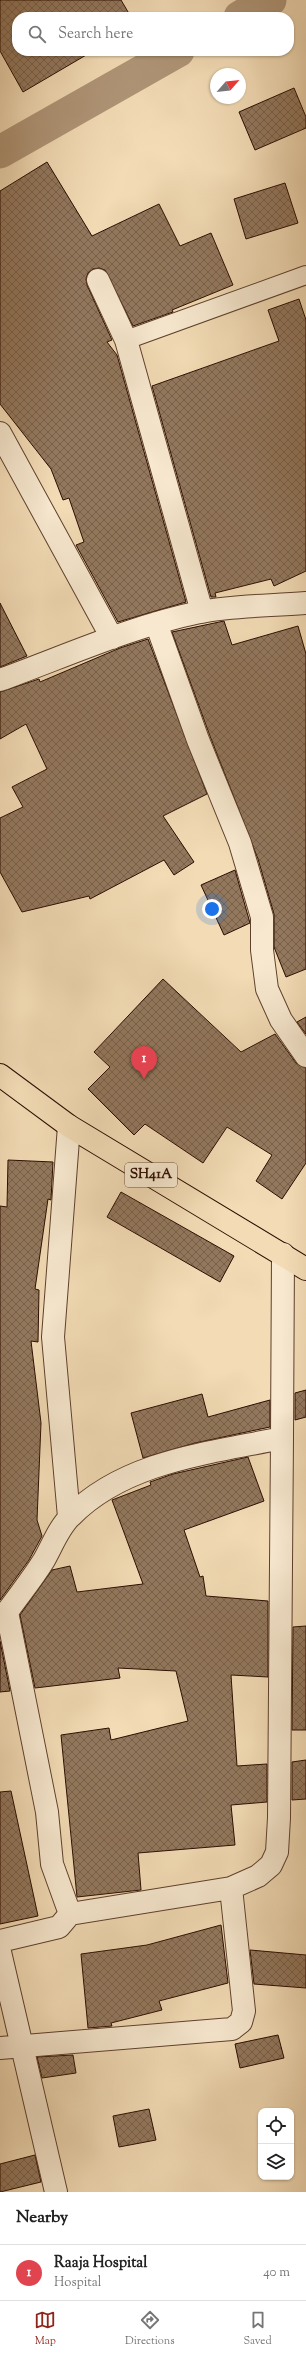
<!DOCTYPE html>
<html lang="en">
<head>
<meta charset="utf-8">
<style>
  body { margin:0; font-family:"Sorts Mill Goudy",serif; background:#f2f2f2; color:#222 }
  .controls { position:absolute; right:12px; bottom:12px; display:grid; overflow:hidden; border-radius:8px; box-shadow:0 1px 3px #0004 }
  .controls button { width:36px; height:36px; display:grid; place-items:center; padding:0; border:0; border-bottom:1px solid #e0e0e0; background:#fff; color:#222; font:20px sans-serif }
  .compass { position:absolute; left:210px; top:68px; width:36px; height:36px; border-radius:50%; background:#fff; box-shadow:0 1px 3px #0004; rotate:62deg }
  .you { position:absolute; left:212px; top:909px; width:14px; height:14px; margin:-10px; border:3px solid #fff; border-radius:50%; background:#1a73e8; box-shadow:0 0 0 6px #1a73e833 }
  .badge { display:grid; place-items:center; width:26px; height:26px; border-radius:50%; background:#8f2418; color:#fff; font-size:13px; font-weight:700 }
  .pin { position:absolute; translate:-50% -33px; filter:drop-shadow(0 1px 2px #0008) }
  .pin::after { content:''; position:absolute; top:21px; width:14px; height:12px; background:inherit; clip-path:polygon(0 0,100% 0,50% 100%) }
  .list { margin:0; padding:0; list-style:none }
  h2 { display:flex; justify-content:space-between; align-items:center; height:52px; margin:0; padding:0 16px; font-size:17px }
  h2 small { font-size:13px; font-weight:400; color:#767676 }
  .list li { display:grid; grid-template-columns:26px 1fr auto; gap:12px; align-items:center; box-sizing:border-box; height:56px; padding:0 16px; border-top:1px solid #e0e0e0 }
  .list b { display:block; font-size:15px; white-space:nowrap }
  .list p { margin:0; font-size:13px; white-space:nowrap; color:#767676 }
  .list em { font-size:13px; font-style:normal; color:#767676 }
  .icon { flex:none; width:22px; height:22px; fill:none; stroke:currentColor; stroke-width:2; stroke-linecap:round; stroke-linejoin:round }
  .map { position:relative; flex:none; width:306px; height:2192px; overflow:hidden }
  .search { position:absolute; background:#fff; box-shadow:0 1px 3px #0004; left:12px; right:12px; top:12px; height:44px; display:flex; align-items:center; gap:10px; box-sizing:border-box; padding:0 14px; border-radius:16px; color:#767676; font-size:15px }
  .sheet { height:108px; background:#fff }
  nav { display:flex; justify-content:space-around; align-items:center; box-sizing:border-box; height:56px; border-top:1px solid #e0e0e0; background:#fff; font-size:11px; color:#767676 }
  nav a { display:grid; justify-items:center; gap:2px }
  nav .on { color:#8f2418 }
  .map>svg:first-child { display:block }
</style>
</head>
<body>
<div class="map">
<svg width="306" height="2192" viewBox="0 0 306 2192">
  <defs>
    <pattern id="building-cross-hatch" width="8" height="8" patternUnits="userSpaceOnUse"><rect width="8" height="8" fill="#93785e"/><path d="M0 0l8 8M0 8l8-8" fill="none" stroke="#78614b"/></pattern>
  </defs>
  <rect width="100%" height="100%" fill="#f2dbb5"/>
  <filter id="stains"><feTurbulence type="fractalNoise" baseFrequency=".005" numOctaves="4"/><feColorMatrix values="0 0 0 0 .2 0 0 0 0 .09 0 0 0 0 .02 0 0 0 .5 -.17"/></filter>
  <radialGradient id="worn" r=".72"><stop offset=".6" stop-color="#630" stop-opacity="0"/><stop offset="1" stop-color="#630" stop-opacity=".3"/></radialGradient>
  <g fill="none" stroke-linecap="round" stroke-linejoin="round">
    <path stroke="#af9577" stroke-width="33" d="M240,17L270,0
      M0,152L178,51"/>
  </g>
  <path fill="url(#building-cross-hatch)" stroke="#2c0d00" d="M0,0H121L131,17H17V51H93L23,92L0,51Z
    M294,88L306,117V128L255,150L239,112Z
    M47,162L92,236L159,204L180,246L211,233L233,285L172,310L173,312L133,326L105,270L99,268L93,269L88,273L86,279L87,285L112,340L107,342L117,355L186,602L118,622L76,545L84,542L69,498L63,500L51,469L0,404V191Z
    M285,183L298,223L246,239L234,199Z
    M299,299L306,320V571L274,586L271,579L215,593L216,597H211L152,386L279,341L268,310Z
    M0,603L27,656L0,667Z
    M224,621L232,645L298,626L306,654V969L286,977L274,947V914L258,859L210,736L172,632Z
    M148,639L207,794L163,816L194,862L174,875L164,860L90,899L89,896L22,912L0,872V818L23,807L12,787L47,769L26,724L0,739V692L39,679L40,682L120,648Z
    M235,870L250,923L224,935L201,885Z
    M163,979L241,1052L275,1034L296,1063L306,1068V1163L282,1199L256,1181L272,1155L227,1127L203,1163L145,1124L134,1135L88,1089L110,1067L94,1052Z
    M306,1017V1034L297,1022Z
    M8,1160L53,1162L51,1200L48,1199L35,1289L39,1290L38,1342L31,1341L41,1423L37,1520L42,1536L29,1560L0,1600V1206L7,1207Z
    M121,1192L234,1256L220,1282L107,1217Z
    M306,1390V1417L295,1420V1393Z
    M202,1394L208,1417L270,1400V1427L195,1443L143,1458L131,1413Z
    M248,1457L264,1501L184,1530L200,1577L203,1576L206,1596L268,1601V1677L231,1675L237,1766L267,1764V1802L231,1805L235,1845L138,1853L141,1890L77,1897L61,1735L109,1728L111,1740L188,1721L176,1671L118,1668L120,1678L35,1688L20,1615L52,1570L70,1566L77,1592L143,1584L112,1500L151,1485L150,1482L173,1474Z
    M306,1626V1730H292L293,1627Z
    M0,1641L10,1691L0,1692Z
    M306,1760V1799L292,1800V1762Z
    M11,1791L38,1916L0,1924V1792Z
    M221,1925L228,1983L159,2001L162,2010L111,2023L112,2026L88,2028L81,1954L147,1945Z
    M250,1950L306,1955V1988L254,1984Z
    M278,2035L284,2058L240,2068L235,2044Z
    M73,2055L76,2073L42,2078L37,2057Z
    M149,2109L156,2140L119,2147L113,2116Z
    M35,2155L41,2182L0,2192V2164Z"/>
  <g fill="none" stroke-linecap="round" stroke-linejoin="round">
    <g stroke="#5e402d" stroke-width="20">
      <path id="service" d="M126,340L306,275"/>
    </g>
    <g stroke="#5e402d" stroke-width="24">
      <path id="minor" d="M98,280L126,340L202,612
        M0,433L112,638
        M156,623L198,740L240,843L262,917V950L267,989L281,1020L306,1056
        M0,680C66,656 132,626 200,612C235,605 271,606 306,603
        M69,1126L53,1337L69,1517
        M7,1612L47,1812L52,1864L70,1914L231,1888L258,1876L271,1865L277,1852L279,1818L282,1438
        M0,1616L7,1612C19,1595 33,1578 44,1560C52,1546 59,1527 71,1516C125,1461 210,1453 282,1438L283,1254
        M0,1941L59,1927L70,1914
        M0,1952L56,2192
        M0,2048L232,2029L241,2022L244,2011L231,1888"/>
    </g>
    <g stroke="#2c0d00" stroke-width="24">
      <path id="primary" d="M0,1075L69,1126L306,1269"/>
    </g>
    <use href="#service" stroke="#f7e8cf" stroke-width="18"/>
    <use href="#minor" stroke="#f7e8cf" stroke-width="22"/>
    <use href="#primary" stroke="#f2dbb5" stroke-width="22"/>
  </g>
  <g text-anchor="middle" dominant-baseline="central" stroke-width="4" stroke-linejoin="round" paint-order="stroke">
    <rect fill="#f7e8cf" stroke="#694f3e" stroke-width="1" x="125" y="1163" width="52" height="24" rx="3"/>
    <g font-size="14" font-weight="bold" fill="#2c0d00">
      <text x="151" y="1175">SH41A</text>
    </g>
  </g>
  <rect width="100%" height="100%" filter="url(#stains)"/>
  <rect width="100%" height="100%" fill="url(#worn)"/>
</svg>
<div class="controls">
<button><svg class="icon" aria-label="locate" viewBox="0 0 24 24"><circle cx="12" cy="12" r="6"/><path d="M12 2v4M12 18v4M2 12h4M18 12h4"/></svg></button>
<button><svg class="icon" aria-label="layers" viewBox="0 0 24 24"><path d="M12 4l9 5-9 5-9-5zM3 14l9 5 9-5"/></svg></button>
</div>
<svg class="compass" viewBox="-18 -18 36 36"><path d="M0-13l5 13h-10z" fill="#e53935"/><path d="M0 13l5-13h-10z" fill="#767676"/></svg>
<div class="you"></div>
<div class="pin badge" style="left:144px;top:1079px;background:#e0444e">1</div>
<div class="search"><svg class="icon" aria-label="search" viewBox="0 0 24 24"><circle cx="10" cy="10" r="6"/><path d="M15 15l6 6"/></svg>Search here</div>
</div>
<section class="sheet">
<h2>Nearby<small></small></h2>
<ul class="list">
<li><span class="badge" style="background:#e0444e">1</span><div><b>Raaja Hospital</b><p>Hospital</p></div><em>40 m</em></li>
</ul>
</section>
<nav>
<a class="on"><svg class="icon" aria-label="map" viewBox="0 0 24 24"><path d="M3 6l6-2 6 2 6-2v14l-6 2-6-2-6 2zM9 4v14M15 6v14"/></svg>Map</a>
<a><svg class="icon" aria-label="directions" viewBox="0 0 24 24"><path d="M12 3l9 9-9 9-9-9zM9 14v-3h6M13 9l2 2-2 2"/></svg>Directions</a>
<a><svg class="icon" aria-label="saved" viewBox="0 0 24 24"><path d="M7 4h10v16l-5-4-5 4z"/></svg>Saved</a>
</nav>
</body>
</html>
